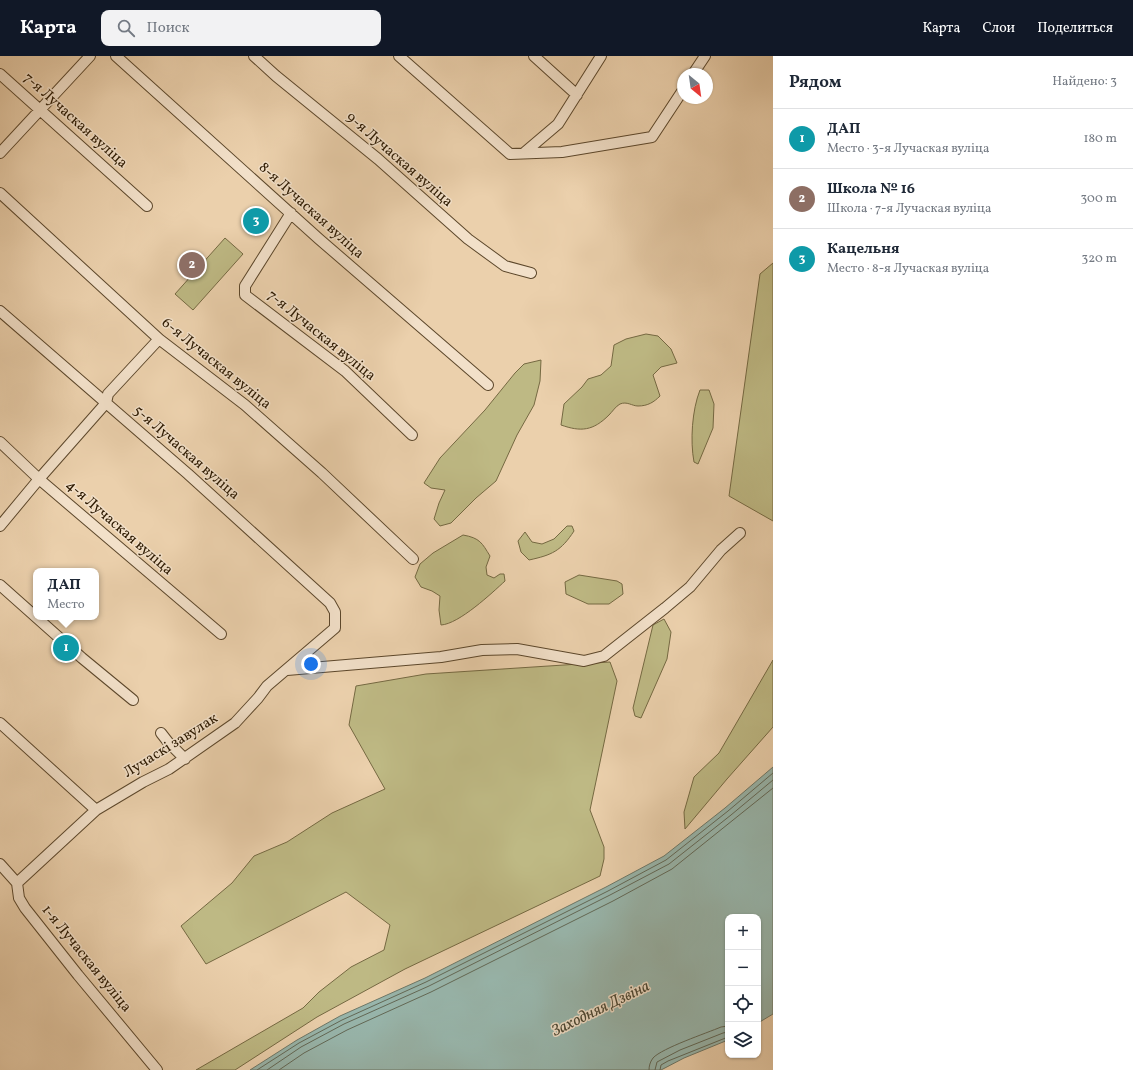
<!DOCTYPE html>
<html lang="ru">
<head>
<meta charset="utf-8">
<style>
  body { margin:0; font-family:Vollkorn,serif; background:#f2f2f3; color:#1f2937 }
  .controls { position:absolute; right:12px; bottom:12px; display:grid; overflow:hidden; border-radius:8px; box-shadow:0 1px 3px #0004 }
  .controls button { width:36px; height:36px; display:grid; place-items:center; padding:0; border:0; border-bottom:1px solid #e0e1e3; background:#fff; color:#1f2937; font:20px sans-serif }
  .compass { position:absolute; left:677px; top:12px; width:36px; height:36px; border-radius:50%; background:#fff; box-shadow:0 1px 3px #0004; rotate:151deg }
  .you { position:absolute; left:311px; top:608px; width:14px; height:14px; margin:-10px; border:3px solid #fff; border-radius:50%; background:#1a73e8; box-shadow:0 0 0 6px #1a73e833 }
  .badge { display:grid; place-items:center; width:26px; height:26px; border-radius:50%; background:#111827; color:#fff; font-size:13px; font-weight:700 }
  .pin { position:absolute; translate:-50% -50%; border:2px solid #fff; box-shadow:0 1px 4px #0006 }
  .popup { position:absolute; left:33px; top:512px; width:66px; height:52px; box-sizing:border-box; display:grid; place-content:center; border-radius:8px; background:#fff; filter:drop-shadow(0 1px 3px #0005); font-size:13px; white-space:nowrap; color:#747a83 }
  .popup b { font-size:15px; color:#1f2937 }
  .popup::after { content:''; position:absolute; left:50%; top:100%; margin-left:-8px; border:8px solid transparent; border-top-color:#fff }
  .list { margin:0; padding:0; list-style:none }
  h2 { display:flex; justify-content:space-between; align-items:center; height:52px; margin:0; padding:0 16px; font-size:17px }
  h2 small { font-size:13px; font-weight:400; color:#747a83 }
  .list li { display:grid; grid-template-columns:26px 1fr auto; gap:12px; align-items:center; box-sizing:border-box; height:60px; padding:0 16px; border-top:1px solid #e0e1e3 }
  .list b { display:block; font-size:15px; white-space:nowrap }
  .list p { margin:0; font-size:13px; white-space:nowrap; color:#747a83 }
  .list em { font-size:13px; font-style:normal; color:#747a83 }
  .icon { flex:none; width:22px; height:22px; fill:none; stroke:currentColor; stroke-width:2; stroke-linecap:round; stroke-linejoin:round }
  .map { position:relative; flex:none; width:773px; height:1014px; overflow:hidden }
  header { display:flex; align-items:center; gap:24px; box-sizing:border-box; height:56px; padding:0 20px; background:#111827; color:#fff }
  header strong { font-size:19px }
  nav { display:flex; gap:22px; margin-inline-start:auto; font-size:14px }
  .search { width:280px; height:36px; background:#f2f2f3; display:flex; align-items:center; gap:10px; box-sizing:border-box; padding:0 14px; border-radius:8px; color:#747a83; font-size:15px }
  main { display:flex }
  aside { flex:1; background:#fff }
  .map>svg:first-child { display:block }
</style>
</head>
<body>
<header>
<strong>Карта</strong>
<div class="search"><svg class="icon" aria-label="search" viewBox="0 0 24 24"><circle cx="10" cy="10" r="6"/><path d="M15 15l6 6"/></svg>Поиск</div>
<nav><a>Карта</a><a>Слои</a><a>Поделиться</a></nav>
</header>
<main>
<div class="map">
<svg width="773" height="1014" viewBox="0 0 773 1014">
  <rect width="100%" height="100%" fill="#ebd0ac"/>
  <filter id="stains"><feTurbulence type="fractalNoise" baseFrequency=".005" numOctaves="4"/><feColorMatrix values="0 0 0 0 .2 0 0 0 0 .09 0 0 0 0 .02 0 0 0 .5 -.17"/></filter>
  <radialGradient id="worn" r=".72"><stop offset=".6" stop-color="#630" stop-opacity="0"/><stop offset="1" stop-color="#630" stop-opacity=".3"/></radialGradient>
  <path fill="#beb984" stroke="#756942" d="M225,182L243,198L193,254L175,238Z
    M773,207V465L729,440L760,218Z
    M646,278L658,280L671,293L677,307L661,311L653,319L660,340C654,346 648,350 638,350C632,350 627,345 620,348C616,350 612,356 609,359C593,375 581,376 561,369L564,348L582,331L588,323L601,319L611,310L614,289L626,283Z
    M541,304L540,325L534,349L517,379L496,425L476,442L451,467L440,470L434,463L439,447L445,434L431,432L424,427L440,402L485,354L515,317L524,308Z
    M700,334H709L714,348L713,372L698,408L694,406C690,385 692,354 700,334Z
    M567,470H572L574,475C561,495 552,499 529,504L521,496L518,485L525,476L532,486L542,488L554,483Z
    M463,479C480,482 482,487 490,500L486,511L487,519L494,522L500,518H504L505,525C492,537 459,568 441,569L439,554L440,540L432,535L421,531L415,521L420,508L433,497Z
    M579,519L617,525L622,528L623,538L609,548H588L566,538L565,526Z
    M664,563L671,576L667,603L641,662L635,660L633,652L653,569Z
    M773,604V671L727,723L685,773L684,756L694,721L719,697Z
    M610,606L617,625L590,754L604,791V803L600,820L405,913L317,961L235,1014H196L303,952L319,936L351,911L384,894L390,869L346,836L206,908L181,870L232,827L254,800L287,786L332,757L385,733L349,669L356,630L426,618Z"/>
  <path fill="#98b6ac" stroke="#6d7767" d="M773,711V958L758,967V861H728V984L684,1002L661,1014H250L297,984L340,960L425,922L606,831L664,800L725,752Z"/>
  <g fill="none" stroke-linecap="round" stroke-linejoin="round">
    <path stroke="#626856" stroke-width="1" d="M257,1014L299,987L342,964L426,926L608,835L666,804L728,755L773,717
      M267,1014L301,991L344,968L429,930L610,839L669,808L731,759L773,724
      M279,1014L304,997L347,974L431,936L613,845L672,813L773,732
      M649,1014C649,1010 650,1006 653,1002C662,992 707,977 721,971L728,970
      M655,1014L657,1006L680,994L723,977L728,976
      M660,1014L661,1009L668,1005L728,981"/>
    <g stroke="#5c472b" stroke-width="12">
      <path id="street" d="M116,0L319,183L488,329
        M254,0L276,20L378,103L468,183L505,210L531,217
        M399,0L510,98L562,96L652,81L683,34
        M534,0L577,39
        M0,18L147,150
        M693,18L705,0
        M525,96L558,68L601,0
        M0,97L90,0
        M0,137L159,283L245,349L322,417L413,503
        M291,157L245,230V239L345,315L412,379
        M0,255L188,418L330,547L335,556V572L267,630L258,642L235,667L169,713L143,726L96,754L17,827
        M0,386L39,423L221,578
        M0,470L39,423L106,347L108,338L159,283
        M0,529L82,602L133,644
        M287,614L441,601L482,594L517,593L584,605L604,600L665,552L690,531L721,494L740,477
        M0,667L96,754
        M161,677L168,686L185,703
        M0,808L17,827L19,842L25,852L78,919L157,1014"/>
    </g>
    <use href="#street" stroke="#f2e0c9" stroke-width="10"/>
  </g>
  <g text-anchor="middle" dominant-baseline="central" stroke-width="3" stroke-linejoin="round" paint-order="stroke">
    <g font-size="15" fill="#2c1900" stroke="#f2e0c9">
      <text transform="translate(75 65) rotate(42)">7-я Лучаская вуліца</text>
      <text transform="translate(399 104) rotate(41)">9-я Лучаская вуліца</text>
      <text transform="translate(311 155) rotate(42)">8-я Лучаская вуліца</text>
      <text transform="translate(321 280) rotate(39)">7-я Лучаская вуліца</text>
      <text transform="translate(216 308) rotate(39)">6-я Лучаская вуліца</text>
      <text transform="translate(186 397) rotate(41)">5-я Лучаская вуліца</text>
      <text transform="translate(119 472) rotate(41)">4-я Лучаская вуліца</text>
      <text transform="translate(171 690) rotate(-32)">Лучаскі завулак</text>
      <text transform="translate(86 903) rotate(51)">1-я Лучаская вуліца</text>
    </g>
    <g font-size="16" font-style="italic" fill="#4c4834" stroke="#f2e0c9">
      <text transform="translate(601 953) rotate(-26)">Заходняя Дзвіна</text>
    </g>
  </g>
  <rect width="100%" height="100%" filter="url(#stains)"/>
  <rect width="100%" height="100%" fill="url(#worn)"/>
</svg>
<div class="controls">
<button>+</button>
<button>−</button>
<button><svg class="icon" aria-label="locate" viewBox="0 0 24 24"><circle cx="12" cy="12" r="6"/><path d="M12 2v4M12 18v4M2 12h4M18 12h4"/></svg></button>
<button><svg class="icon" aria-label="layers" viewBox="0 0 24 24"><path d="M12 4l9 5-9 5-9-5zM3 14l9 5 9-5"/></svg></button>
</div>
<svg class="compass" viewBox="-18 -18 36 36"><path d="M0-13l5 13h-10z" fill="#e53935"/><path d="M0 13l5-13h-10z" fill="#747a83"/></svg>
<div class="you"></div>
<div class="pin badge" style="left:66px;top:592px;background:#0f9aa8">1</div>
<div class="popup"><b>ДАП</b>Место</div>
<div class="pin badge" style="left:192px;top:209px;background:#8d6e63">2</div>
<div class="pin badge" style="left:256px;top:165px;background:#0f9aa8">3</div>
</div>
<aside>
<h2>Рядом<small>Найдено: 3</small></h2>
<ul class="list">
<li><span class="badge" style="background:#0f9aa8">1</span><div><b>ДАП</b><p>Место · 3-я Лучаская вуліца</p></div><em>180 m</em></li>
<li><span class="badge" style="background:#8d6e63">2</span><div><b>Школа № 16</b><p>Школа · 7-я Лучаская вуліца</p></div><em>300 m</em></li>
<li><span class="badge" style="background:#0f9aa8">3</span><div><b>Кацельня</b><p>Место · 8-я Лучаская вуліца</p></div><em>320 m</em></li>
</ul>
</aside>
</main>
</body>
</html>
